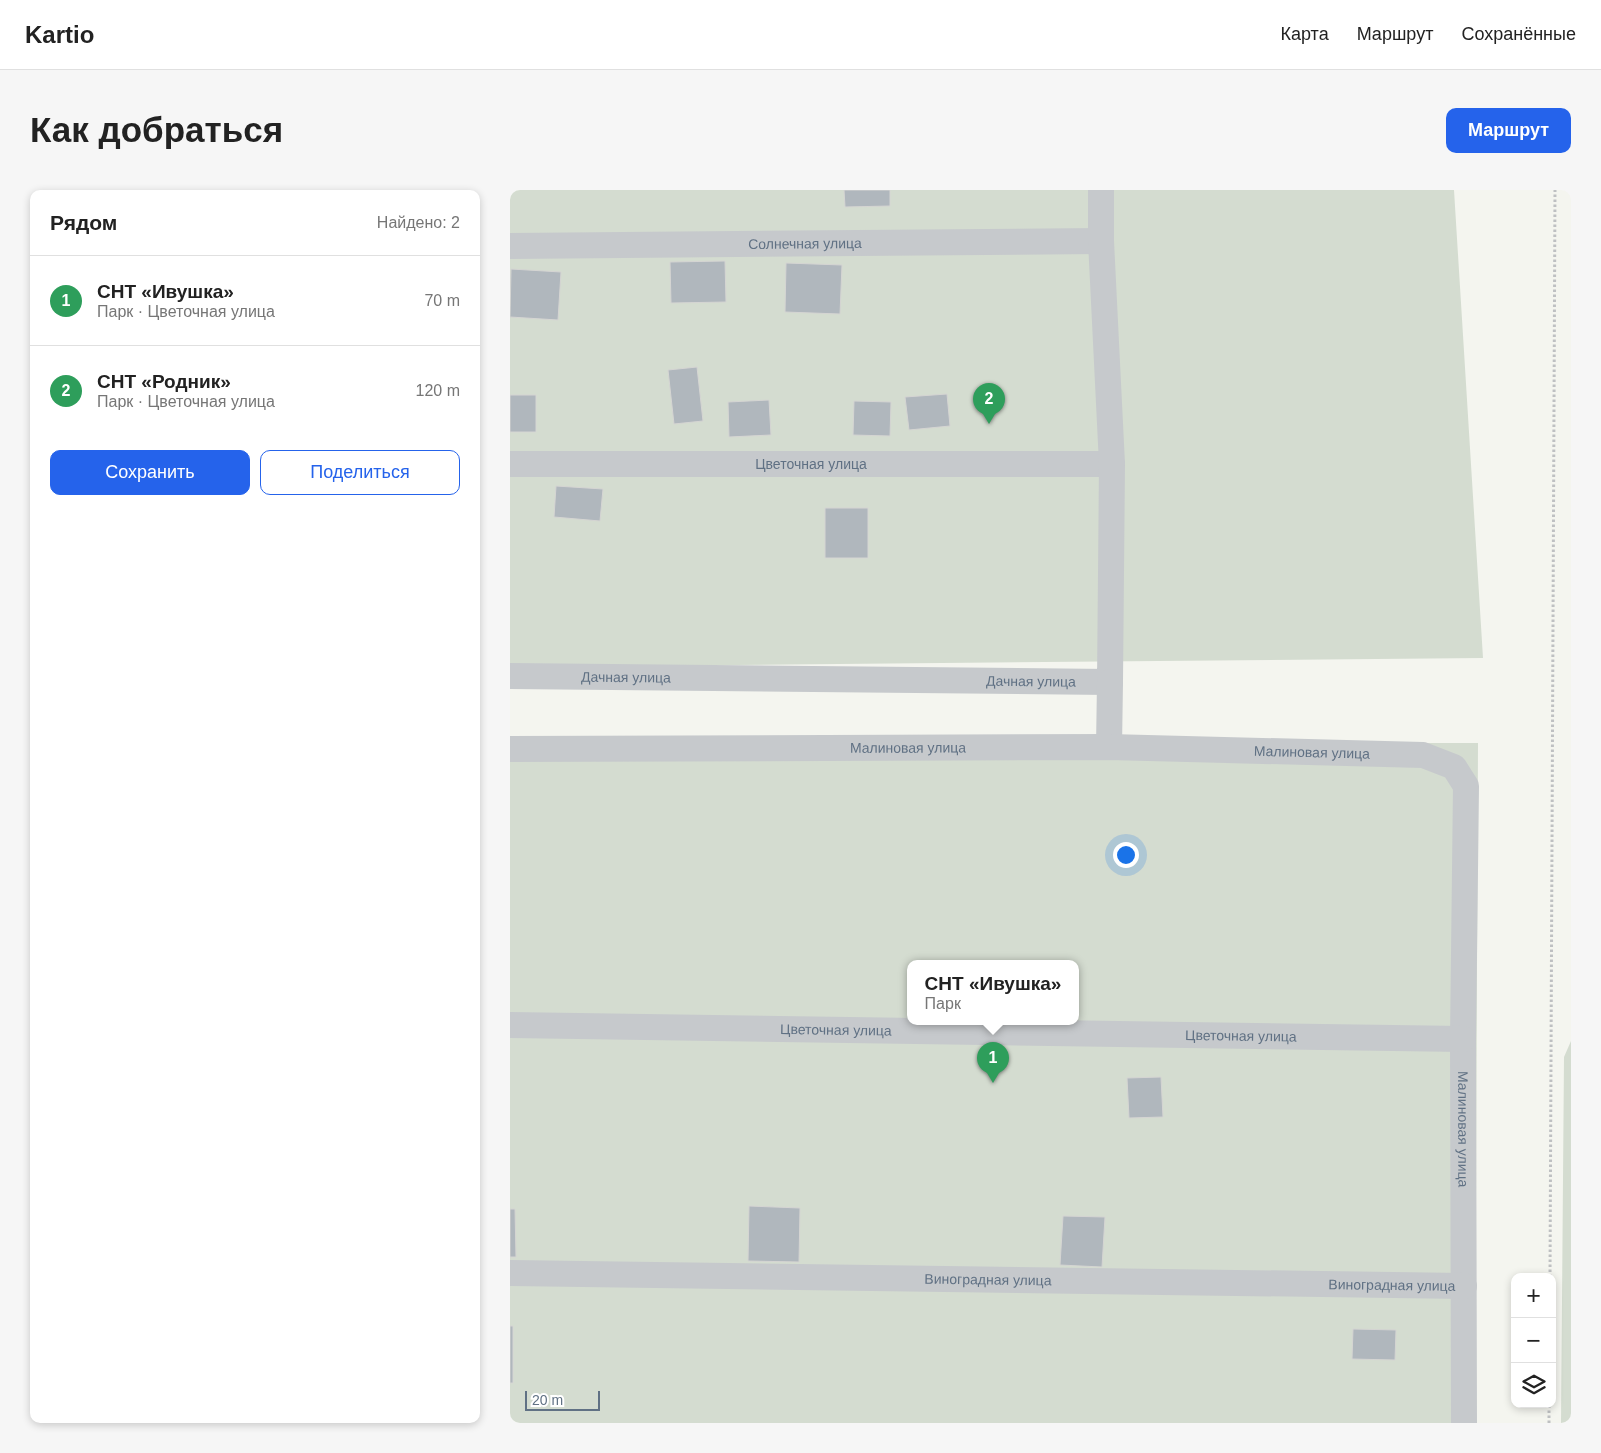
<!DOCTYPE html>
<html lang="ru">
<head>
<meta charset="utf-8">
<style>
  body { margin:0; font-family:Helvetica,sans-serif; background:#f6f6f6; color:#222 }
  .controls { position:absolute; right:15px; bottom:15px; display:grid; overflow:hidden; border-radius:10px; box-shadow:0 2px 8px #0003 }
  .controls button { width:45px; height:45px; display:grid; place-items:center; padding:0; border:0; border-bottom:1px solid #e0e0e0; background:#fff; color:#222; font:25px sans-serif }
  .scale { position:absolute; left:15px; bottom:12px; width:75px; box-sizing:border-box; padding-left:5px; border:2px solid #607184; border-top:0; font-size:14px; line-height:18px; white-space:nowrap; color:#607184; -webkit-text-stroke:4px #fff; paint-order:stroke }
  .you { position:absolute; left:615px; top:664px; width:18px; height:18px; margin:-12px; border:4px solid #fff; border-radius:50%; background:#1a73e8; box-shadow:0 0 0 8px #1a73e833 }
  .badge { display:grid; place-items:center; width:32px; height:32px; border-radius:50%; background:#2563eb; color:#fff; font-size:16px; font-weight:700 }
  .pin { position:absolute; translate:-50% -41px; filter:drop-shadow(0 1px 2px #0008) }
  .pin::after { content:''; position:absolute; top:26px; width:18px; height:15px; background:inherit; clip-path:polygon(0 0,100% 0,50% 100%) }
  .popup { position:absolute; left:397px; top:770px; width:172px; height:65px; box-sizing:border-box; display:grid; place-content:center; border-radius:10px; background:#fff; filter:drop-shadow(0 1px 4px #0005); font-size:16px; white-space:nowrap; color:#767676 }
  .popup b { font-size:19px; color:#222 }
  .popup::after { content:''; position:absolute; left:50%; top:100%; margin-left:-10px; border:10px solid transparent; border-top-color:#fff }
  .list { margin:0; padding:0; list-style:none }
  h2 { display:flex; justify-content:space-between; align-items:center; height:65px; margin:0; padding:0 20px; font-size:21px }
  h2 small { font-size:16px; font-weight:400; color:#767676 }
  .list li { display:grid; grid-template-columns:32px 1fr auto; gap:15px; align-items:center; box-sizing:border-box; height:90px; padding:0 20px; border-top:1px solid #e0e0e0 }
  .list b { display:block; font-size:19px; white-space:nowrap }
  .list p { margin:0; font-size:16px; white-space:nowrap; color:#767676 }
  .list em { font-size:16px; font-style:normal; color:#767676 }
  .actions { display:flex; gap:10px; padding:15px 20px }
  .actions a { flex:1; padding:11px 0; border:1px solid #2563eb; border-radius:10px; text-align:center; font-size:18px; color:#2563eb }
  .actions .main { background:#2563eb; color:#fff }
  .icon { flex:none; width:28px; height:28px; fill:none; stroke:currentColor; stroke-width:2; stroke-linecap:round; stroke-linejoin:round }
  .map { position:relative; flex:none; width:1061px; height:1233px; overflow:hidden; border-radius:10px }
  header { display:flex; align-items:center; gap:30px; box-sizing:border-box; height:70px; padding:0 25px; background:#fff; border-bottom:1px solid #e0e0e0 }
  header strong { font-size:24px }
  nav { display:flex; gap:28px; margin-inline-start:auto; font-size:18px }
  .intro { display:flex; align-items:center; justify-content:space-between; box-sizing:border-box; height:120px; padding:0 30px }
  h1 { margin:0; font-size:35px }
  .button { padding:12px 22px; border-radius:10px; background:#2563eb; color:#fff; font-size:18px; font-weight:700 }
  main { display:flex; gap:30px; padding:0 30px }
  aside { flex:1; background:#fff; border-radius:10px; box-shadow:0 2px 8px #0003 }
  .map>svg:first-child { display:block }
</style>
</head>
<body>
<header>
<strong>Kartio</strong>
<nav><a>Карта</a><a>Маршрут</a><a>Сохранённые</a></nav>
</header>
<div class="intro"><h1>Как добраться</h1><a class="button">Маршрут</a></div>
<main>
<aside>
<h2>Рядом<small>Найдено: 2</small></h2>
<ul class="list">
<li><span class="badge" style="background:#2e9e5b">1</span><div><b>СНТ «Ивушка»</b><p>Парк · Цветочная улица</p></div><em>70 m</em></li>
<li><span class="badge" style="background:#2e9e5b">2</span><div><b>СНТ «Родник»</b><p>Парк · Цветочная улица</p></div><em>120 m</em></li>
</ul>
<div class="actions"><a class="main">Сохранить</a><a>Поделиться</a></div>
</aside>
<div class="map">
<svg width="1061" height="1233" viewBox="0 0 1061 1233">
  <rect width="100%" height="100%" fill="#f4f5ef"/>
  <path fill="#d4dcd0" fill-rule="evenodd" d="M0,0H944L973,468L0,477Z
    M0,553H968L965,1233H0ZM400,774H566V832H400Z
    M1061,851V1233H1051L1054,867Z"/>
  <path fill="#b0b7bd" stroke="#d5d5d3" d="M334,0H380V16L335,17Z
    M215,71L216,112L161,113L160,72Z
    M276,73L332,75L330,124L275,122Z
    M1,79L51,82L48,130L0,127Z
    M187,177L193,231L164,234L158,180Z
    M437,204L440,236L399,240L395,207Z
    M0,205H26V242H0Z
    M259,210L261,245L219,247L218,212Z
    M344,211L381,212L380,246L343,245Z
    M46,296L93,299L90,331L44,327Z
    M315,318H358V368H315Z
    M651,887L653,927L619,928L617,888Z
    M239,1016L290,1018L289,1072L238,1071Z
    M0,1019H5L6,1067H0Z
    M553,1026L595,1027L592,1077L550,1075Z
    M0,1136H3V1193H0Z
    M843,1139L886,1140L885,1170L842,1169Z"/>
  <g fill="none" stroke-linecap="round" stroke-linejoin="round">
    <path stroke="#bec0c2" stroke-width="3" stroke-dasharray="2.5 2.5" stroke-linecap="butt" d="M1040,1087L1045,0
      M1039,1233V1214"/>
    <g stroke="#c6c9cc" stroke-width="26">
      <path id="s1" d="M0,56L591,51"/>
      <path id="s2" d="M0,274H602"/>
      <path id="s3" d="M0,486L600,492L602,274L591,51V0"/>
      <path d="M599,557L600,492"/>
      <path id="s4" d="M0,559L599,557L913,565L944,577L956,596L953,849L954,1233"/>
      <path id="s5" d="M0,835L953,849"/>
      <path id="s6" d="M0,1083L954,1096"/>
    </g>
  </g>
  <g text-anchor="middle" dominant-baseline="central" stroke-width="5" stroke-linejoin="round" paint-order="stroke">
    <g font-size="14" fill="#607184" stroke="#fff">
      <text stroke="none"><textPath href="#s1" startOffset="295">Солнечная улица</textPath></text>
      <text stroke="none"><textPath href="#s2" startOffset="301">Цветочная улица</textPath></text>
      <text stroke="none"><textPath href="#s3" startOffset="116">Дачная улица</textPath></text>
      <text stroke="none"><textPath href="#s3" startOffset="521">Дачная улица</textPath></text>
      <text stroke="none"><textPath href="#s4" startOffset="398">Малиновая улица</textPath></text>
      <text stroke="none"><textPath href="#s4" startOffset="802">Малиновая улица</textPath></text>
      <text stroke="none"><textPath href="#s5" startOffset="326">Цветочная улица</textPath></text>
      <text stroke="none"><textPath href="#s5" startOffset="731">Цветочная улица</textPath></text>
      <text stroke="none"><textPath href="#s4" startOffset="1312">Малиновая улица</textPath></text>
      <text stroke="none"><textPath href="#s6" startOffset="478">Виноградная улица</textPath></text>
      <text stroke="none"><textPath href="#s6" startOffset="882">Виноградная улица</textPath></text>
    </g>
  </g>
</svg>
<div class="controls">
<button>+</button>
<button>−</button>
<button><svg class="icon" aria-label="layers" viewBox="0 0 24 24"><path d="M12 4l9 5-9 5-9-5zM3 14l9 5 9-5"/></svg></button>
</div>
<div class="scale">20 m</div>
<div class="you"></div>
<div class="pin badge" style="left:483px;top:893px;background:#2e9e5b">1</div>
<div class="popup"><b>СНТ «Ивушка»</b>Парк</div>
<div class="pin badge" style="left:479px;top:234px;background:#2e9e5b">2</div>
</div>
</main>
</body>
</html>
